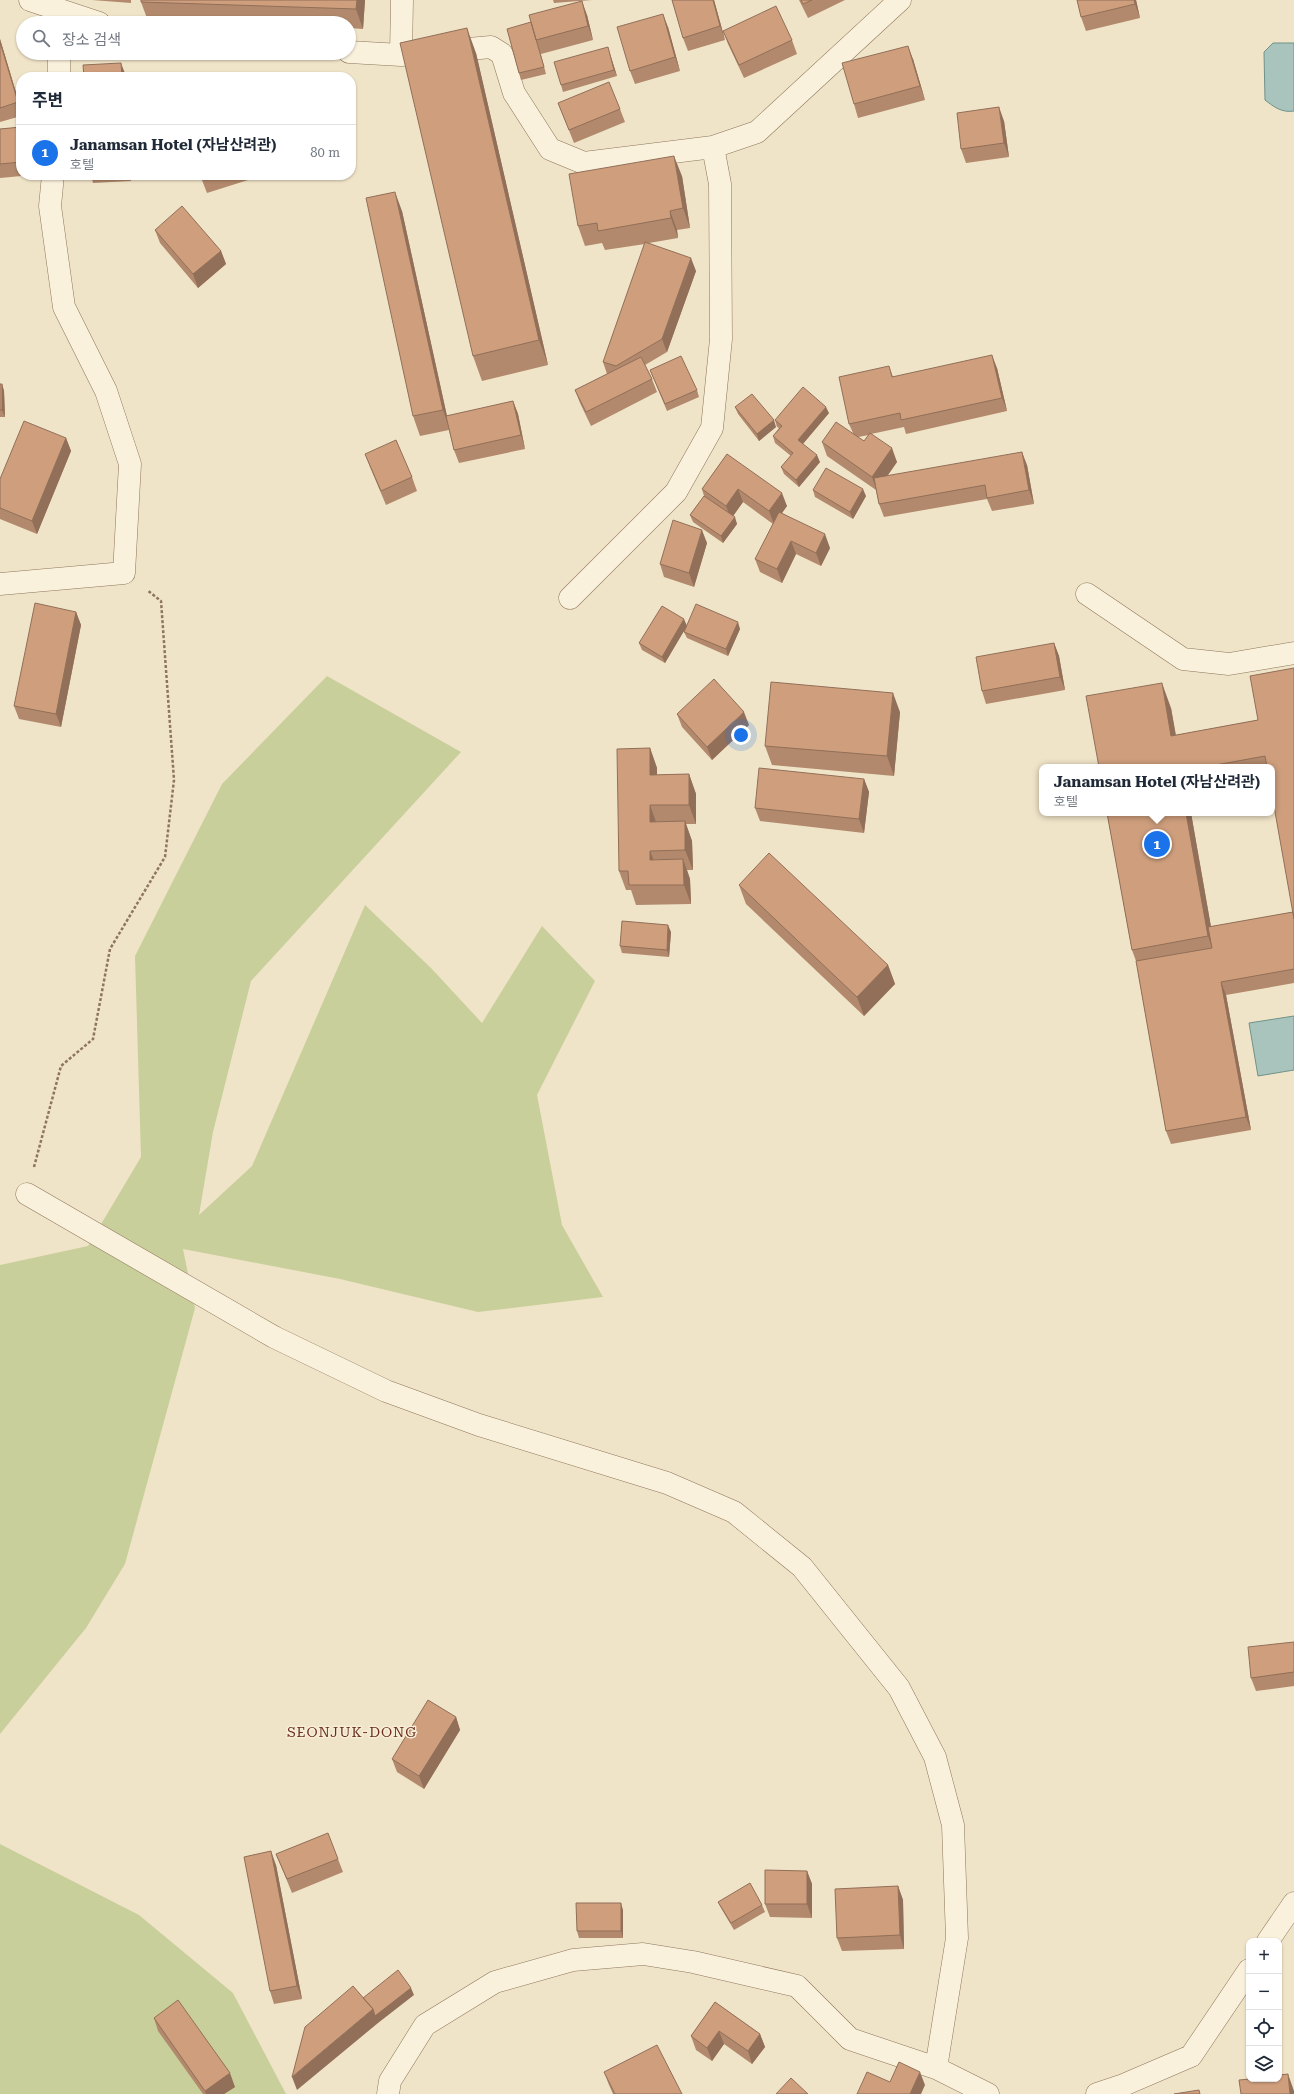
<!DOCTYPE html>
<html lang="ko">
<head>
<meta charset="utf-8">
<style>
  body { margin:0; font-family:"Roboto Serif","Noto Sans KR",serif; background:#f6f6f7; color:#1f2937 }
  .controls { position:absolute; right:12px; bottom:12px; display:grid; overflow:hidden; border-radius:8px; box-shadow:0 1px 3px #0004 }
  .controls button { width:36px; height:36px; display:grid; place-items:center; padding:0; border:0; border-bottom:1px solid #e0e1e3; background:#fff; color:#1f2937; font:20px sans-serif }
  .you { position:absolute; left:741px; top:735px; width:14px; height:14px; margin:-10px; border:3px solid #fff; border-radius:50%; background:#1a73e8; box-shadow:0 0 0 6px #1a73e833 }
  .badge { display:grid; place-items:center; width:26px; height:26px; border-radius:50%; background:#1a73e8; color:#fff; font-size:13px; font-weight:700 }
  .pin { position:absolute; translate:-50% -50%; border:2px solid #fff; box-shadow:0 1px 4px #0006 }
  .popup { position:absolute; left:1039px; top:764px; width:236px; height:52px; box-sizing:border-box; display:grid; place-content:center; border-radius:8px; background:#fff; filter:drop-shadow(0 1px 3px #0005); font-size:13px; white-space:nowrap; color:#747a83 }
  .popup b { font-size:15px; color:#1f2937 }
  .popup::after { content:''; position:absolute; left:50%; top:100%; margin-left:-8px; border:8px solid transparent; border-top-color:#fff }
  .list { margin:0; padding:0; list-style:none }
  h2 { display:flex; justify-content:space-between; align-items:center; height:52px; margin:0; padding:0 16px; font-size:17px }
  h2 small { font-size:13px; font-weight:400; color:#747a83 }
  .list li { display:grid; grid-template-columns:26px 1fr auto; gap:12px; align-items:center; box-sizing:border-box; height:56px; padding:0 16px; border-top:1px solid #e0e1e3 }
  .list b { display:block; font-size:15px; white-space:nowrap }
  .list p { margin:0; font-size:13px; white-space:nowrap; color:#747a83 }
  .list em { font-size:13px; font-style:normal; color:#747a83 }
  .icon { flex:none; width:22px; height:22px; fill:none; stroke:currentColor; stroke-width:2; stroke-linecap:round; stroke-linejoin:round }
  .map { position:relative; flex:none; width:1294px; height:2094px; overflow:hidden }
  .search { position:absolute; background:#fff; box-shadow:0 1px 3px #0004; left:16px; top:16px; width:340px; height:44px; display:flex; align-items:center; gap:10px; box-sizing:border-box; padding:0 14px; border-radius:22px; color:#747a83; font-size:15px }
  .panel { position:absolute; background:#fff; box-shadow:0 1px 3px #0004; left:16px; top:72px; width:340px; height:108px; border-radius:16px }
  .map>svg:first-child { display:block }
</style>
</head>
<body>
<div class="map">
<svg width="1294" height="2094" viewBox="0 0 1294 2094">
  <rect width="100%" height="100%" fill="#f0e4c8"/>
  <path fill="#c9cf9b" d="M327,676L461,752L251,981L213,1132L199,1215L252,1166L365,905L431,968L482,1023L542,926L595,981L537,1095L562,1225L603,1297L478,1312L340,1279L183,1249L195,1308L125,1564L86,1628L0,1734V1265L88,1246L141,1157L135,956L222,784Z
    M0,1844L139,1915L233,1993L286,2094H0Z"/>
  <path fill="#a9c4bc" stroke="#6f938a" d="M1273,43H1294V111C1282,113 1274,107 1265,100L1264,52Z
    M1294,1016V1070L1258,1076L1249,1023Z"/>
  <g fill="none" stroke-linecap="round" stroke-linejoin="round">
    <g stroke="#8d765c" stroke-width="23">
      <path id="street" d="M30,0L99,23
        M349,52L401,55L491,47L502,54L514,93L550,149L584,163L713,147L757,132L900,0
        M401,55L402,0
        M59,77V53
        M0,584L124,573L130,464L106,391L64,307L50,206L53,175
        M1087,594L1183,659L1229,664L1294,653
        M570,598L676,492L712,428L721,339L720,184L713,147
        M27,1194L274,1337L386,1391L479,1425L667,1483L734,1512L802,1567L899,1688L935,1757L953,1825L957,1938L936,2068
        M1268,1941L1294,1903
        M388,2094L390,2081L425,2025L495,1982L573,1960L643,1954L693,1962L797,1986L850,2039L936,2068L988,2094
        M1097,2094L1121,2086L1191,2056L1249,1970"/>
    </g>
    <path stroke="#8d765c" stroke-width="2.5" stroke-dasharray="3 2" stroke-linecap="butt" d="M34,1167L61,1066L93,1039L110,949L165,857L174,780L161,601L147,590"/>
    <use href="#street" stroke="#faf1dc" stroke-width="22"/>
  </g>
  <path fill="#b2896c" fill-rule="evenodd" d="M92,0H131V3Z
    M141,0H365L363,29L349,28V23H199L148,21L141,2Z
    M553,0H592L554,3Z
    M672,0H714L725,40L688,51L683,38Z
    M799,0H845L808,18Z
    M1077,0H1136L1140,18L1086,31L1081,17Z
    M587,15L593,40L541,54L540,51L546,74L521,80L519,73L507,29Z
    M668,27L680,71L635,84L630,71Z
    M723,31L792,40L797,54L744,78L728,44Z
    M0,39L21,109V116L0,122Z
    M476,53L548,365L482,381L473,356Z
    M610,54L617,76L563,92L561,85Z
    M913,59L925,100L858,118L854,104Z
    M558,103L620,109L625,122L574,143Z
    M1004,121L1009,157L966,163L961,149Z
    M21,127V175H32L0,178V129Z
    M91,175H131V181L93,183Z
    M200,175H264L207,193Z
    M682,176L690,228L677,230L678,238L649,243L696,271L667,352L645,365L652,379L657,392L591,426L580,403L575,390L607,374L603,362L645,244L605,250L602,243L585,246L578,226Z
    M402,211L447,416L513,401L518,414L525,449L459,463L454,450L449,430L420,436L413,416Z
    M155,230L221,251L226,264L198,288L160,243Z
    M997,368L1007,411L906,434L904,427L871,434L897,462L887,476L1027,465L1034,504L992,511L987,499L884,517L879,504L876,490L827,456L822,442L853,433L849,424L893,377ZM869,435L864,441L858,437Z
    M650,370L697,390L699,397L667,411Z
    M0,384H2L4,391L5,417H0Z
    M735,407L776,427L759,441L738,414Z
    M829,413L803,444L820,462L799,487L784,474L781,467L791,456L775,443L773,436L779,428L777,427L775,420Z
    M66,438L71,451L37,534L0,519V479Z
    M365,454L412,477L417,491L386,505L370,467Z
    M727,454L787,506L782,513L830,548L821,566L796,554L782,583L760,572L755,559L773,524L743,502L733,516L737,524L723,543L693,522L690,515L704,496L702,489Z
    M813,490L866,496L853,519L815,497Z
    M707,543L694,587L664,577L660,564Z
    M76,612L81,625L61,727L19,719L14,706Z
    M687,626L740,629L728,656L687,638L684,632L686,627L665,663L642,650L639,643Z
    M1054,643L1059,656L1065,690L986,704L982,691Z
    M1294,668V983L1226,995L1251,1130L1171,1144L1166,1131L1136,961L1132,950L1107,813H1191L1211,927L1293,912L1272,767H1099L1171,708L1176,735L1258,720Z
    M900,712L894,776L772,765L765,746Z
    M677,714L749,725L712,760L682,727Z
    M650,748L657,768V775L689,774L696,794V824H686L692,841L693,870H687L690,879L691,904L636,905L631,890H626L619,871Z
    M864,779L869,792L864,833L760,821L755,808Z
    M739,885L888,965L895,984L864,1016L746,904Z
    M671,932L669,957L622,953L620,946Z
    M1294,1642V1686L1256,1691L1251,1678Z
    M456,1717L460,1730L424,1789L397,1772L392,1759Z
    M276,1854L338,1859L343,1872L292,1893Z
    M276,1865L302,1999L274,2004L270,1991Z
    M807,1871L812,1884V1918L770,1917L765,1904Z
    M898,1886L903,1900L904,1949L842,1951L837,1938Z
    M718,1902L762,1905L765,1912L734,1930L721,1908Z
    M623,1910V1938H579L577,1931Z
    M715,2002L760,2034L765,2047L752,2064L724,2044L712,2061L696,2050L691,2036Z
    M154,2018L235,2087L224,2094H203L158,2031Z
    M604,2072L682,2094H613L609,2085Z"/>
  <path fill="#916f58" d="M357,0H365L363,29L356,9Z
    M713,0H714L725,40L720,26Z
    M1134,0H1136L1140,18L1135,4Z
    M582,1L587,15L593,40L588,26Z
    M663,14L668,27L680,71L675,57Z
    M467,28L476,53L548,365L539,340Z
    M0,39L21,109V110L0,42Z
    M908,46L913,59L925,100L920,86Z
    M608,47L610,54L617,76L614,70Z
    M121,63L126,76V77H122Z
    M999,107L1004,121L1009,157L1004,143Z
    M674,156L682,176L690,228L683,208Z
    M129,175H131V181Z
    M395,192L402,211L450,430L443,410Z
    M670,211L677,230L678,238L671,218Z
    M221,251L226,264L198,288L193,274Z
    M691,258L696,271L667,352L662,339Z
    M992,355L997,368L1007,411L1002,398Z
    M889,366L894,380L892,377Z
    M2,384L4,391L5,417L2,410Z
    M513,401L518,414L525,449L521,435Z
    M826,407L829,413L801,446L798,440Z
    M774,420L776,427L759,441L757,434Z
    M66,438L71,451L37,534L32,521Z
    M892,448L897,462L877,491L872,477Z
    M1022,452L1027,465L1034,504L1029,490Z
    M817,455L820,462L799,487L796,480Z
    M738,489L743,502L731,519L726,506Z
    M863,489L866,496L853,519L850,512Z
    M782,493L787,506L774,524L769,511Z
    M735,517L737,524L723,543L721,536Z
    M702,530L707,543L694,587L689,573Z
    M825,534L830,548L821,566L816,553Z
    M791,541L796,554L782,583L777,569Z
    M76,612L81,625L61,727L56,714Z
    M684,619L687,626L665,663L662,657Z
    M738,622L740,629L728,656L726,649Z
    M1054,643L1059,656L1065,690L1060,677Z
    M1162,683L1171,708L1180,761L1171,736Z
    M893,693L900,712L894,776L887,756Z
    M744,712L749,725L712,760L707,747Z
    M650,748L657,768V794L650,775Z
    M689,774L696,794V824L689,805Z
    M864,779L869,792L864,833L859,819Z
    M650,805L657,825L650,822Z
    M1186,813H1191L1217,961L1208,936Z
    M685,821L692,841L693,870L685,850Z
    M650,851L658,871L650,860Z
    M683,859L690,879L691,904L684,885Z
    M668,925L671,932L669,957L667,950Z
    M888,965L895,984L864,1016L857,997Z
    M1221,982L1226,995L1251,1130L1246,1117Z
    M456,1717L460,1730L424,1789L419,1776Z
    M271,1851L276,1865L302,1999L297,1986Z
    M807,1871L812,1884V1918L807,1904Z
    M898,1886L903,1900L904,1949L900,1935Z
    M621,1903L623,1910V1938L621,1931Z
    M411,1988L414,1995L378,2023L297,2090L292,2077L373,2009Z
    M719,2031L724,2044L712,2061L707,2048Z
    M760,2034L765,2047L752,2064L748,2051Z
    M920,2072L925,2085L921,2094H910Z
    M230,2073L235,2087L224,2094H206L205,2091Z
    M1288,2074L1294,2091V2094H1290Z"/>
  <path fill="#cf9f7d" stroke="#916f58" d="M141,0H357L356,9L141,2Z
    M672,0H713L720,26L683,38Z
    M801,0H812L803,4Z
    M1077,0H1134L1135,4L1081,17Z
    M582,1L588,26L536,40L529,15Z
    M776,6L792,40L739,65L723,31Z
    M663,14L675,57L630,71L617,27Z
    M531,22L544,67L519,73L507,29Z
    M467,28L539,340L473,356L400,43Z
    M0,42L18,102L0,108Z
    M908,46L920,86L854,104L842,63Z
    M608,47L614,70L561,85L554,62Z
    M121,63L122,77H84L83,65Z
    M609,82L620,109L569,130L558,103Z
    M999,107L1004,143L961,149L957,113Z
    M21,127V162L0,164V129Z
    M674,156L683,208L670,211L671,218L598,231L597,223L578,226L569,174Z
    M200,175H216L202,179Z
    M395,192L443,410L413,416L366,198Z
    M182,206L221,251L193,274L155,230Z
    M645,242L691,258L662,339L616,366L603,362Z
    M992,355L1002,398L901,420L900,413L849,424L839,377L889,366L892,377Z
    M681,356L697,390L665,404L650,370Z
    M641,357L652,379L586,412L575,390Z
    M0,384H2V410H0Z
    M803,387L826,407L798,440L817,455L796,480L781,467L793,453L773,436L782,426L775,420Z
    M752,394L774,420L757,434L735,407Z
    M513,401L521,435L454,450L446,416Z
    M24,421L66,438L32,521L0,508V479Z
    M836,422L864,441L870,433L892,448L872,477L822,442Z
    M396,440L412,477L381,491L365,454Z
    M1022,452L1029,490L987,498L985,485L879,504L874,478Z
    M727,454L782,493L769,511L738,489L726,506L702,489Z
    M826,468L863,489L850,512L813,490Z
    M704,496L735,517L721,536L690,515Z
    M779,512L825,534L816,553L791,541L777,569L755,559Z
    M673,520L702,530L689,573L660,564Z
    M35,603L76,612L56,714L14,706Z
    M696,604L738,622L726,649L684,632Z
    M662,606L684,619L662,657L639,643Z
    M1054,643L1060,677L982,691L976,657Z
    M1294,668V919L1272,795V767H1267L1265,756L1205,767H1099L1086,696L1162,683L1171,736L1258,720L1250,676Z
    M714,679L744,712L707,747L677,714Z
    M771,682L893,693L887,756L765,746Z
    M650,748V775L689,774V805H650V822L685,821V850L650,851V860L683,859L684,885H629L628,871H619L617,749Z
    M759,768L864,779L859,819L755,808Z
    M1107,813H1186L1208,936L1132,950Z
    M769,853L888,965L857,997L739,885Z
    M1293,912L1294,919V969L1221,982L1246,1117L1166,1131L1136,961L1212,948L1208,927Z
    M622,921L668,925L667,950L620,946Z
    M1294,1642V1672L1251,1678L1248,1647Z
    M428,1700L456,1717L419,1776L392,1759Z
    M328,1833L338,1859L287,1879L276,1854Z
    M271,1851L297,1986L270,1991L244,1857Z
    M765,1870L807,1871V1904H765Z
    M750,1883L762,1905L731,1923L718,1902Z
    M898,1886L900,1935L837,1938L835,1889Z
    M576,1903H621V1931H577Z
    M398,1970L411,1988L375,2016L373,2009L363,1998Z
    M353,1986L373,2009L292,2077L305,2027Z
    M178,2000L230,2073L205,2091L154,2018Z
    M715,2002L760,2034L748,2051L719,2031L707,2048L691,2036Z
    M657,2045L682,2094H615L604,2072Z
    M899,2062L920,2072L910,2094H857L867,2072L890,2082Z
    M1288,2074L1290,2094H1241L1239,2080L1250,2079H1279V2075Z
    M791,2078L808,2094H776Z
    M1199,2090L1200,2094H1174Z"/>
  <g text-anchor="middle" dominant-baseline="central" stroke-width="3" stroke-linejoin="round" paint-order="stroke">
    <g font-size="14" letter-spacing="1" fill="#6b2e1e" stroke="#f7eed8">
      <text x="352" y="1732">SEONJUK-DONG</text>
    </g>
  </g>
</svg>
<div class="controls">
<button>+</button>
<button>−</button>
<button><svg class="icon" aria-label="locate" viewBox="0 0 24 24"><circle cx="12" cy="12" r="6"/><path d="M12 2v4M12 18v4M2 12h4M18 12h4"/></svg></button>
<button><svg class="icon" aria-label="layers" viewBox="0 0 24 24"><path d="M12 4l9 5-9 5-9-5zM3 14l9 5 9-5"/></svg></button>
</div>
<div class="you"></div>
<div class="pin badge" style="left:1157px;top:844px">1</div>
<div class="popup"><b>Janamsan Hotel (자남산려관)</b>호텔</div>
<div class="search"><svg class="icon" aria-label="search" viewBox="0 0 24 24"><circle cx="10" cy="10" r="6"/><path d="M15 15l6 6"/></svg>장소 검색</div>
<section class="panel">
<h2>주변<small></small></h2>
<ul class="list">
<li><span class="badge">1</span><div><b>Janamsan Hotel (자남산려관)</b><p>호텔</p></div><em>80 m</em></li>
</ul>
</section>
</div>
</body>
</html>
